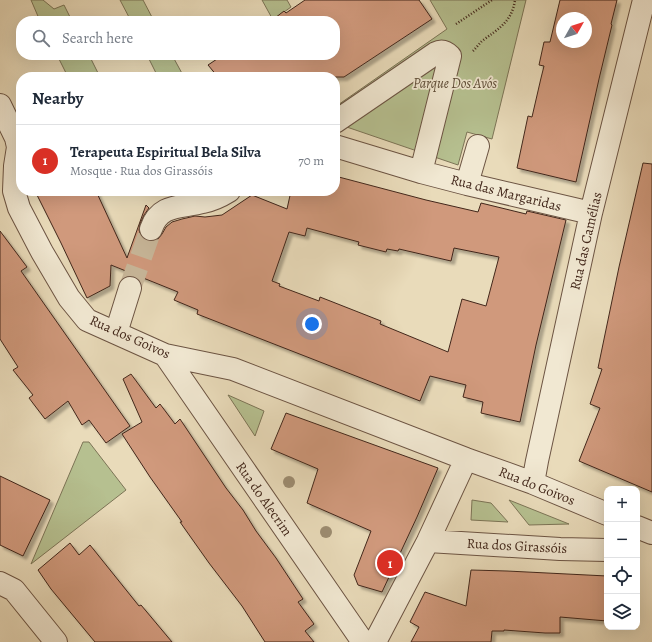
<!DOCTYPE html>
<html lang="en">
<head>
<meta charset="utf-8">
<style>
  body { margin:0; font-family:Alegreya,serif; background:#f2f2f3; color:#1f2937 }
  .controls { position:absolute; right:12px; bottom:12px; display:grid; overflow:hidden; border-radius:8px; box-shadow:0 4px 16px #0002 }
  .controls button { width:36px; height:36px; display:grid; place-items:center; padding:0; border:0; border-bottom:1px solid #e0e1e3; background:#fff; color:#1f2937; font:20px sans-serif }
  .compass { position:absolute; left:556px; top:12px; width:36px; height:36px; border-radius:50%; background:#fff; box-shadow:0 4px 16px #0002; rotate:51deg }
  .you { position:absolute; left:312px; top:324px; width:14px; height:14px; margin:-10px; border:3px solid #fff; border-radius:50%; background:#1a73e8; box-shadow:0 0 0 6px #1a73e833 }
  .badge { display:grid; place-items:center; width:26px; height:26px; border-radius:50%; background:#d93025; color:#fff; font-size:13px; font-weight:700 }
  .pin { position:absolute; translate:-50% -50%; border:2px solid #fff; box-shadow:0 1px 4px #0006 }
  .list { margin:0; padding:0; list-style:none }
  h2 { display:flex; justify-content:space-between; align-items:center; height:52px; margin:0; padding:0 16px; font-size:17px }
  h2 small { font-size:13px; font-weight:400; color:#747a83 }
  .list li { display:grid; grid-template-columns:26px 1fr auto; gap:12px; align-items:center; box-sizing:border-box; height:72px; padding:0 16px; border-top:1px solid #e0e1e3 }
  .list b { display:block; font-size:15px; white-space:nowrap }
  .list p { margin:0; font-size:13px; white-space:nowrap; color:#747a83 }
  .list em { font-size:13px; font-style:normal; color:#747a83 }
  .icon { flex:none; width:22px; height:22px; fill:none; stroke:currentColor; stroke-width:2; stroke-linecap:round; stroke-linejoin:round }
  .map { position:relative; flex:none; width:652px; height:642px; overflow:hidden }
  .search { position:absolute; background:#fff; box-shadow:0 4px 16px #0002; left:16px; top:16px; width:324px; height:44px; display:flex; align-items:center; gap:10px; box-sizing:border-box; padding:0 14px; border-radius:16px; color:#747a83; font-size:15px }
  .panel { position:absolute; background:#fff; box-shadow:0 4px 16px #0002; left:16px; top:72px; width:324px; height:124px; border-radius:16px }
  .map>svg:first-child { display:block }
</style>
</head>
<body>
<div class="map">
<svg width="652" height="642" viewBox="0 0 652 642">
  <defs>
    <filter id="shadow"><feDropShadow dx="3.5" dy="3.5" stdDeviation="1" flood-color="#0004"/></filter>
  </defs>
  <rect width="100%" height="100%" fill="#e9dbba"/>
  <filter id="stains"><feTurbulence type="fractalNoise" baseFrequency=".005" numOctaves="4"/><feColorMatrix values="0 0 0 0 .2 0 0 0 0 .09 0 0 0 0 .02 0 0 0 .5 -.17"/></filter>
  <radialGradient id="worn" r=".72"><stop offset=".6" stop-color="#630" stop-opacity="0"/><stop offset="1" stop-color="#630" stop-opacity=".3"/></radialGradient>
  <path fill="#b6c090" stroke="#7c7456" d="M31,0H43L54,9L64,5L72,21H40Z
    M120,0H143L154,21H131Z
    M262,0H287L291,7L273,20Z
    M430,0H526L492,139L467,132L458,165L335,123V107L447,29Z
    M57,55H89L100,77H68Z
    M147,55H172L184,77H158Z
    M228,395L264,411L255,436Z
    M83,442H89L126,490L31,564Z
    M472,500L491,503L508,522L471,520Z
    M509,500L569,524L529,525Z"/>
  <path fill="#d0997c" stroke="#42271b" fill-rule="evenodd" filter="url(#shadow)" d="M305,0H419L432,19L344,77H218L208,65L223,55H335V21H271L284,11L286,13Z
    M560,0H617L611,24L612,25L599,79L576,182L517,168L528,116L532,117L541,78L544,66L539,65L544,42H550ZM562,18H586V42H562Z
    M643,163L652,164V492L579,461L600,408L590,404L602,369L598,368L619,267Z
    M335,176L426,200L478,212L481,203L526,214L527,211L566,220L536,345L520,422L481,413L483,402L463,397L466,385L430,376L420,401L197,314L198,310L174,300L178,292L111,265L110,286L87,298L61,243L35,191H96L127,258L146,205L149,208L144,215L140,224L139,230L141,236L145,240L152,241L158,239L162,234L166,227L172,222L182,219L195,216L205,217L222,215L252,195L287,209L291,191H335ZM307,228L359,242L358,245L386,252L387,249L398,251L399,249L451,261L454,248L499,257L486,306L462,299L448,352L380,324L381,321L320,297L319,301L279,286L280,284L272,281L289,232L305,236Z
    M0,231L27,267L21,271L130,426L106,443L89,420L82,425L68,401L45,419L29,398L33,395L13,370L18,367L0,339Z
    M131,374L156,408L160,404L175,424L180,419L226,488L243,510L256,531L276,558L303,599L298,602L314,624L305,631L314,642H265L242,606L209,563L180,522H182L150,477L122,434L142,422L123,379Z
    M286,413L438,468L417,517L382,592L358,585L354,575L371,531L307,503L318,469L271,449Z
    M0,476L50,500L23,556L0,545Z
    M70,543L79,555L90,545L139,606L141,605L172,642H95L51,589L38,570Z
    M471,570L507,571L607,576V621L560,617V633H545L504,630V631H492L491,642H411L419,627L410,622L425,592L466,606Z"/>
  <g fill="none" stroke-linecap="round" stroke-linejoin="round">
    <path stroke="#c8b79a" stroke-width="22" stroke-dasharray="22 11" stroke-linecap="butt" d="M130,288L151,229"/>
    <g stroke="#6c5443" stroke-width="24">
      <path id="minor" d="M0,105L16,138L18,147L15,166L14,191L19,208L42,252L69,298L87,320L165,355L233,369L466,459L533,483L607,514
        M335,122L436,53C442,50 445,51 450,56L421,172
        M335,146L421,172L467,184L591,213
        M467,184L478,146
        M151,229C160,203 181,208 203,202C213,200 221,196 229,191
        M116,333L130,288
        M165,355L363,642
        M533,483L537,461L591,213L644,0
        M637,527L652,533
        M428,541L560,549L607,550
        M0,583L14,590L56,642
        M375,642L428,541L466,459"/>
    </g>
    <path stroke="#42271b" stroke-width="2.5" stroke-dasharray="1 2" stroke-linecap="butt" d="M456,24L492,0
      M473,51C476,48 479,44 482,41C498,29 512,22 515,0"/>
    <use href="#minor" stroke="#f1e8d2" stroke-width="22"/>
  </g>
  <g fill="#9d8d72">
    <circle cx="289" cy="482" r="6"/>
    <circle cx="326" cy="532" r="6"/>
  </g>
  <g text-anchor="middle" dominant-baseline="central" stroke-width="3.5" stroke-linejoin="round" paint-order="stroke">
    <g font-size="14" font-style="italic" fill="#5f4d38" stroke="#f1e8d2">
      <text x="455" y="83">Parque Dos Avós</text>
    </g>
    <g font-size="14" fill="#42271b" stroke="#f1e8d2">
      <text transform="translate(506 193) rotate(14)">Rua das Margaridas</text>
      <text transform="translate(586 241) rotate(-77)">Rua das Camélias</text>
      <text transform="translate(130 337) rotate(24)">Rua dos Goivos</text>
      <text transform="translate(537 486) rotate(22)">Rua do Goivos</text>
      <text transform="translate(264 499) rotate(55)">Rua do Alecrim</text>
      <text transform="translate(517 546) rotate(3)">Rua dos Girassóis</text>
    </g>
  </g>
  <rect width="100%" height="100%" filter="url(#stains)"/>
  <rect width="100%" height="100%" fill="url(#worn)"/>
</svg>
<div class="controls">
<button>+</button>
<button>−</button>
<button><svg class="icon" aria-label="locate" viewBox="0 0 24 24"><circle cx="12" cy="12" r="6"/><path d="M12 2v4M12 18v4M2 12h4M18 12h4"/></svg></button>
<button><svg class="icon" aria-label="layers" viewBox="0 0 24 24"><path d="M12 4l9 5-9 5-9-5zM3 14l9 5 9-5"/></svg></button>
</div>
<svg class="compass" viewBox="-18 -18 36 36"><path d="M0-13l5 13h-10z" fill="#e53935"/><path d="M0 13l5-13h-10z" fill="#747a83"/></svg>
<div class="you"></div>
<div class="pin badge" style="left:390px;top:563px">1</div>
<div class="search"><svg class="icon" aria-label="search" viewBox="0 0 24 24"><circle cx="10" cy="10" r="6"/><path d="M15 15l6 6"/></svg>Search here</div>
<section class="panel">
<h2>Nearby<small></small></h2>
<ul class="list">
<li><span class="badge">1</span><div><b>Terapeuta Espiritual Bela Silva</b><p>Mosque · Rua dos Girassóis</p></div><em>70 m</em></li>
</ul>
</section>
</div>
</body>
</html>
